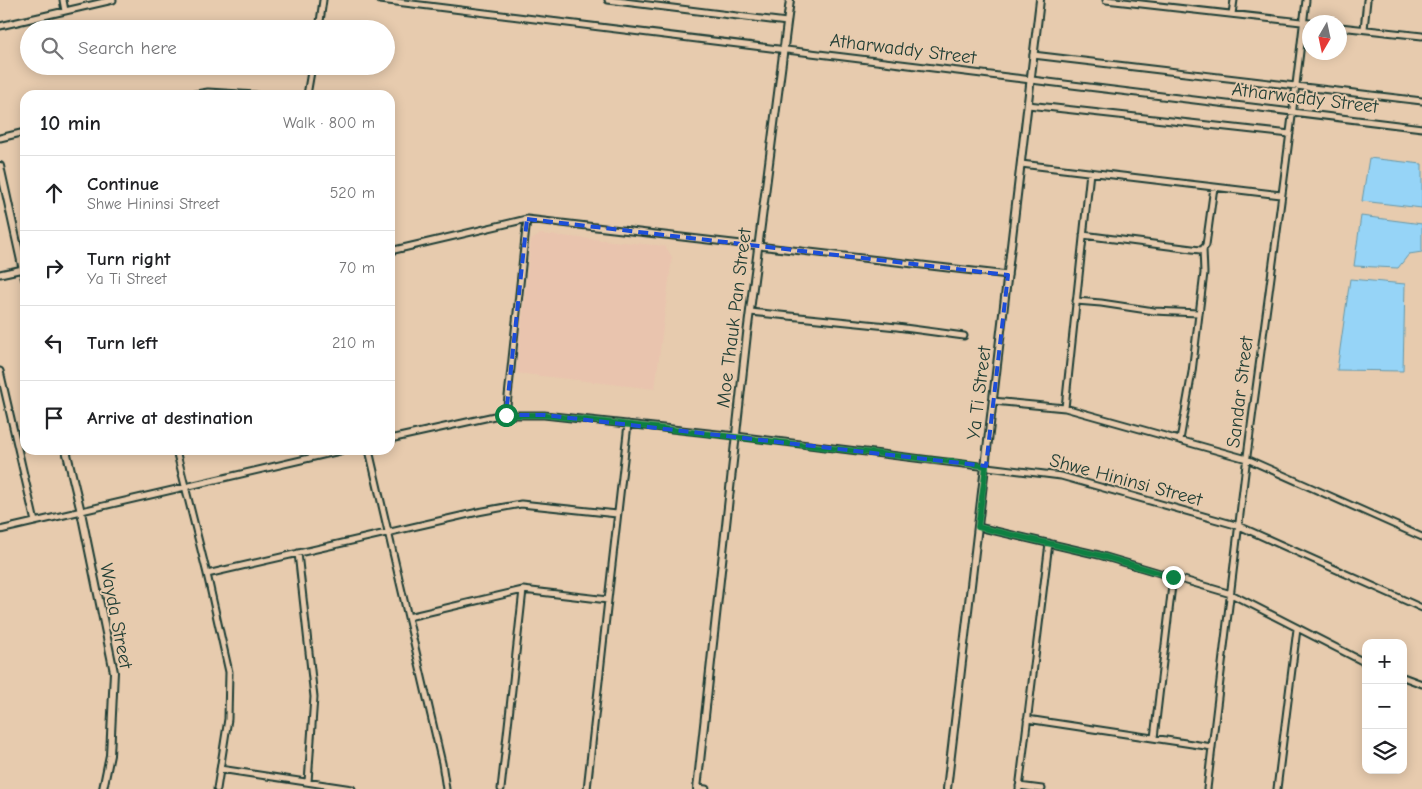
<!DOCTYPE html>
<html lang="en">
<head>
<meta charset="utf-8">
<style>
  body { margin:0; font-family:"Comic Neue",sans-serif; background:#f6f6f6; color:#202124 }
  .controls { position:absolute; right:15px; bottom:15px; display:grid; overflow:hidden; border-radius:10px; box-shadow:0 2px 12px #0003 }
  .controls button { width:45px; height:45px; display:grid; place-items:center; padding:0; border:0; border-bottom:1px solid #e0e0e0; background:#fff; color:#202124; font:25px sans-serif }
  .compass { position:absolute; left:1302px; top:15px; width:45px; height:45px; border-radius:50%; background:#fff; box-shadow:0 2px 12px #0003; rotate:189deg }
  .stop { position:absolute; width:15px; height:15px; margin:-11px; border:4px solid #0b8043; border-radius:50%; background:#fff }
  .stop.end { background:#0b8043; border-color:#fff; box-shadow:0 1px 5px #0008 }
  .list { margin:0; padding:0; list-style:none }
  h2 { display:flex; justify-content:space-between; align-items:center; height:65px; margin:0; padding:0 20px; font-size:21px }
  h2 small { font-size:16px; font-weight:400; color:#757577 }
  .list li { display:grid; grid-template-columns:32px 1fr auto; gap:15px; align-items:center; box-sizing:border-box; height:75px; padding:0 20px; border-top:1px solid #e0e0e0 }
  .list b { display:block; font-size:19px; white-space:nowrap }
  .list p { margin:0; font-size:16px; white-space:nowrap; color:#757577 }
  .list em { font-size:16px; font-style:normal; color:#757577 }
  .icon { flex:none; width:28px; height:28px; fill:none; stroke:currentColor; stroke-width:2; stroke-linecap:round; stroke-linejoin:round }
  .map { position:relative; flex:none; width:1422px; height:789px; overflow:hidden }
  .search { position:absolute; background:#fff; box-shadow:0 2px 12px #0003; left:20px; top:20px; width:375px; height:55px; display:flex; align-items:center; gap:12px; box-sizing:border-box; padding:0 18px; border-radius:28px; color:#757577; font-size:19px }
  .panel { position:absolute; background:#fff; box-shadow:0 2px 12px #0003; left:20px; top:90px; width:375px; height:365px; border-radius:15px }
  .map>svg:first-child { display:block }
</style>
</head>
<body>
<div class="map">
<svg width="1422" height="789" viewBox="0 0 1422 789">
  <rect width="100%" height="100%" fill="#e7cbae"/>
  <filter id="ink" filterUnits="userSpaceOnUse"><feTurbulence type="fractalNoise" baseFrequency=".02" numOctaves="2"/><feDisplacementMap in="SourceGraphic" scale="10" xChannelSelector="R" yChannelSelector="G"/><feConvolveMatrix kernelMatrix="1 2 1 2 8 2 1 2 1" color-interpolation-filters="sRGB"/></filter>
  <g filter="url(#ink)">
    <path fill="#e9c4ae" d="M541,234L665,246L672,257L655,389L516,373L531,240Z"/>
    <path fill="#96d4f7" stroke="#6698a9" d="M1369,158L1422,164V208L1362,201Z
      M1361,216L1422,224V252L1409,254L1398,268L1354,266Z
      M1350,279L1405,284L1403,371L1337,370Z"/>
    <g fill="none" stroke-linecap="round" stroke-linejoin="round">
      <g stroke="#1f3d34" stroke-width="9">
        <path id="minor" d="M63,0L65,11
          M380,0L1422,128
          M608,0L787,22
          M1106,0L1310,23
          M1232,14L1234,0
          M0,26L113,0
          M1340,27L1422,36
          M319,29L323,0
          M1364,29L1367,0
          M1033,55L1422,101
          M190,95L208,92L256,95
          M307,95L312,66
          M1028,105L1290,134
          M0,138L25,132
          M1021,164L1281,195
          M1083,235L1200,250L1203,249L1206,245L1214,187
          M390,251L527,219
          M0,274L23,269
          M1076,301L1101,303L1154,311L1198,313
          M750,312L897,327L964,336
          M0,371L35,522
          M993,401L1065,408L1247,459L1422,537
          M1065,408L1090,172
          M506,415L527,219L1008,275
          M390,439L499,415H544L736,436L1061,476L1239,526L1422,608
          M1180,440L1192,372L1204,273L1203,249
          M176,450L207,574L229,672L228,719L217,789
          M369,450L442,763L446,789
          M978,527L1099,555L1231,594L1366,663
          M0,530L344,450
          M298,553L314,697L308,782
          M207,574L478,512L521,504L617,514
          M608,600L628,424
          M408,617L523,590L608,600L587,789
          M1403,677L1422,684
          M1027,719L1212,747
          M1154,738L1173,577
          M220,769L352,789
          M1019,786L1042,789
          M698,788L706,789
          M501,789L523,590
          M1019,789L1049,543
          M1207,789C1221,678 1233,567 1247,456C1267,304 1289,152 1306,0
          M1277,789L1297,629"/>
      </g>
      <g stroke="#1f3d34" stroke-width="10">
        <path id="tertiary" d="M0,166L25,279
          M66,450L81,512L114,672L110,755L103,789
          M697,789L747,334L790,0
          M947,789L1040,0"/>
      </g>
      <use href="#minor" stroke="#e7cbae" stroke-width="5"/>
      <use href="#tertiary" stroke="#e7cbae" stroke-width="6"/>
    </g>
  </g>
  <g fill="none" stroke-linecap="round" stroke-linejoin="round" filter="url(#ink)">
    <path stroke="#0b8043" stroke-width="6" d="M506,415H544L986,466L978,527L1099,555L1173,577"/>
  </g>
  <path fill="none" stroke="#1d4ed8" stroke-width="4" stroke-dasharray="10 6" stroke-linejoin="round" d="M527,219L1008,275L986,466L544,415H506Z"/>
  <g text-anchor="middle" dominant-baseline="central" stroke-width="4" stroke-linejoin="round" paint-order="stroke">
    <g font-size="19" fill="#1f3d34" stroke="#e7cbae">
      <text transform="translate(903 49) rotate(7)">Atharwaddy Street</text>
      <text transform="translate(1305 98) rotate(7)">Atharwaddy Street</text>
      <text transform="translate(734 318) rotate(-83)">Moe Thauk Pan Street</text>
      <text transform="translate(1240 392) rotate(-83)">Sandar Street</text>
      <text transform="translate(979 393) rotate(-83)">Ya Ti Street</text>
      <text transform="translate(1126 480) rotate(15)">Shwe Hininsi Street</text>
      <text transform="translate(116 616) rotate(79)">Wayda Street</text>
    </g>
  </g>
</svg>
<div class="controls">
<button>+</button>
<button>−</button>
<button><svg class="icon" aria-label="layers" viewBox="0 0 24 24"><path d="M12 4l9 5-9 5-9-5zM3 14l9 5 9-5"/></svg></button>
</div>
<svg class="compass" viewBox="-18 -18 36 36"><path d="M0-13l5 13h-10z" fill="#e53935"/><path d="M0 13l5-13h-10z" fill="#757577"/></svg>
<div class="stop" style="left:506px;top:415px"></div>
<div class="stop end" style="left:1173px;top:577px"></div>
<div class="search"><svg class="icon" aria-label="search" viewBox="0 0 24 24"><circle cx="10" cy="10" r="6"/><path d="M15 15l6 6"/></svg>Search here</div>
<section class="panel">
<h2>10 min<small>Walk · 800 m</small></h2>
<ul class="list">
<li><svg class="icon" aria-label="ahead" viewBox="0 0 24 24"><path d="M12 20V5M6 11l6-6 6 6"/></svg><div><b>Continue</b><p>Shwe Hininsi Street</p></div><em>520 m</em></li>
<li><svg class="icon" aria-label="right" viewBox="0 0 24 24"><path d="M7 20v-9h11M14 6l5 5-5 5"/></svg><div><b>Turn right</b><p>Ya Ti Street</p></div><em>70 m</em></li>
<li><svg class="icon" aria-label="left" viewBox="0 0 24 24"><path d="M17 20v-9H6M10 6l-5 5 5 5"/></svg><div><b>Turn left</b></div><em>210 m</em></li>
<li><svg class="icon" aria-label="arrive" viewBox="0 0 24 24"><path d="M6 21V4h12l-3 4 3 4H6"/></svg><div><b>Arrive at destination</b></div></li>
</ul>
</section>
</div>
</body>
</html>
